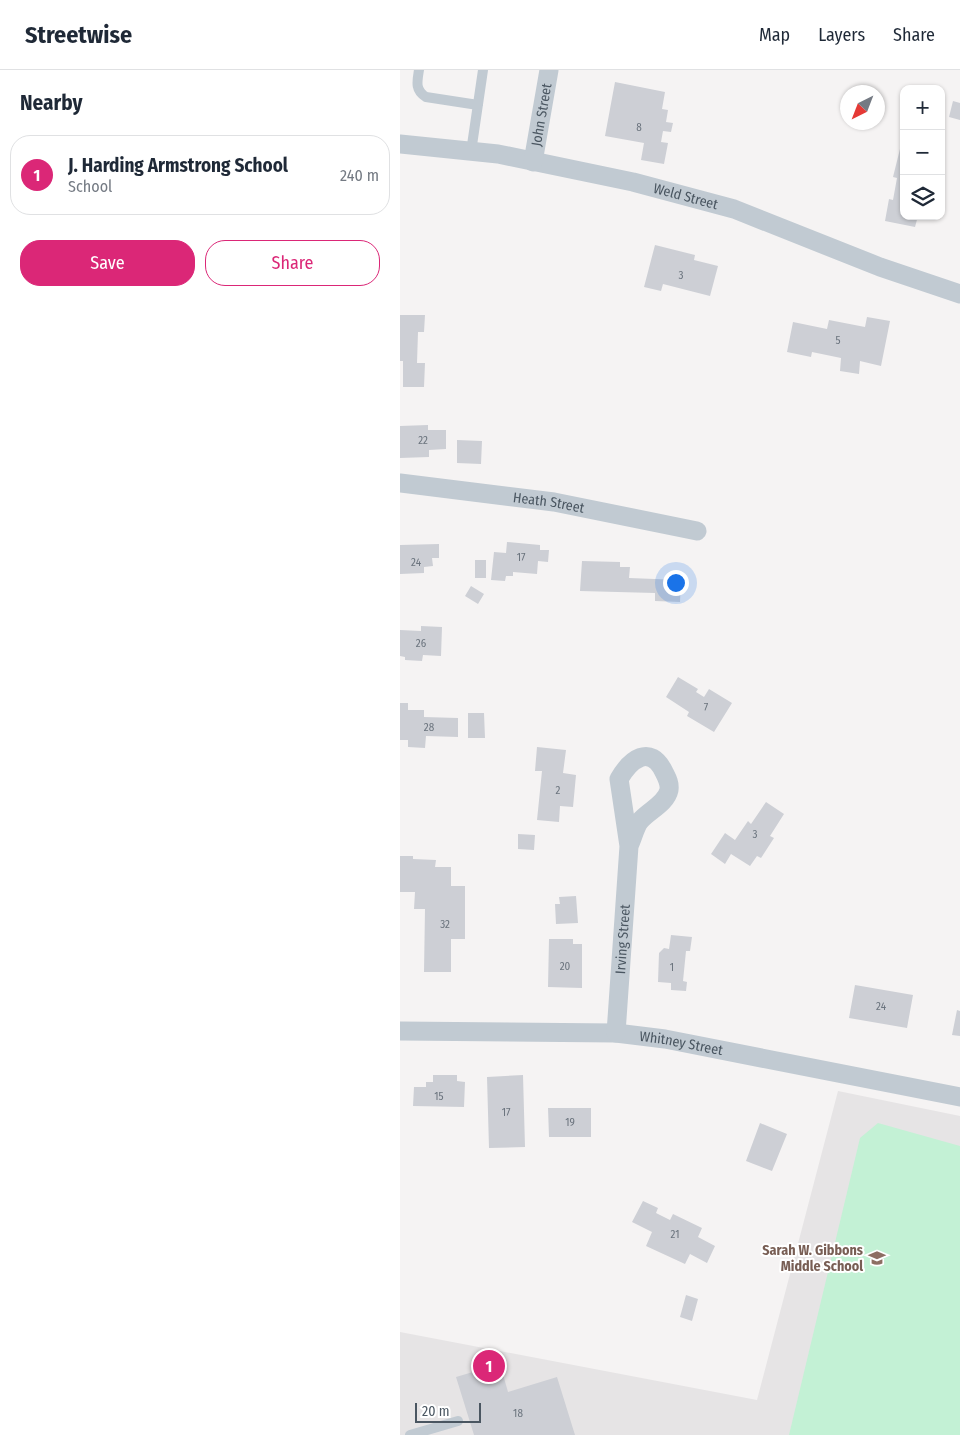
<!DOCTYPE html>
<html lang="en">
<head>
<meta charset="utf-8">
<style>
  body { margin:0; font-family:"Fira Sans Condensed",sans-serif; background:#f6f6f7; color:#1f2937 }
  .controls { position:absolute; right:15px; top:15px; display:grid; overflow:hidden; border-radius:10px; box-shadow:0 1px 4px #0004 }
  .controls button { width:45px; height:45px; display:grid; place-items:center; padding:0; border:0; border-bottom:1px solid #e0e1e3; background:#fff; color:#1f2937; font:25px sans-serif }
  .compass { position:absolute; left:440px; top:15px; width:45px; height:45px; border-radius:50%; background:#fff; box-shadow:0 1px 4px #0004; rotate:222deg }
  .scale { position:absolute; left:15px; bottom:12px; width:66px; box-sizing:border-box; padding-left:5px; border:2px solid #4a5661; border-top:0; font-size:14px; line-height:18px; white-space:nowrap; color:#4a5661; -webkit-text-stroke:4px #fff; paint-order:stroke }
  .you { position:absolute; left:275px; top:512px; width:18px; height:18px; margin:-12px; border:4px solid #fff; border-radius:50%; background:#1a73e8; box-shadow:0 0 0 8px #1a73e833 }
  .badge { display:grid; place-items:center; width:32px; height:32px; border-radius:50%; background:#db2777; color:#fff; font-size:16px; font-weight:700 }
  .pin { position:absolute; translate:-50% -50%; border:2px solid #fff; box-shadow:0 1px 5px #0006 }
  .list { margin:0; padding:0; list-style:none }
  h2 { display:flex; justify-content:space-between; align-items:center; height:65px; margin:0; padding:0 20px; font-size:21px }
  h2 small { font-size:16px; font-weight:400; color:#747a83 }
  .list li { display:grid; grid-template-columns:32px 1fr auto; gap:15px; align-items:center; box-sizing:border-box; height:80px; margin:0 10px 10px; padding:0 10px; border:1px solid #e0e1e3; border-radius:20px }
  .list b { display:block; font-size:19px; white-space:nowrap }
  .list p { margin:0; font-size:16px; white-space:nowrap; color:#747a83 }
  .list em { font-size:16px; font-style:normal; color:#747a83 }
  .actions { display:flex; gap:10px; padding:15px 20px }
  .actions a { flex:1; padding:11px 0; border:1px solid #db2777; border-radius:20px; text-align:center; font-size:18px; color:#db2777 }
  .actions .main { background:#db2777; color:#fff }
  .icon { flex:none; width:28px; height:28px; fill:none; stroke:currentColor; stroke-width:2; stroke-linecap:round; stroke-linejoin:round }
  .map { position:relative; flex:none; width:560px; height:1365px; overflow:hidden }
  header { display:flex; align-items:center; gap:30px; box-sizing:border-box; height:70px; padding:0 25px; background:#fff; border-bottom:1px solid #e0e1e3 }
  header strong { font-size:24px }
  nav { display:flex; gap:28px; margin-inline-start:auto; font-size:18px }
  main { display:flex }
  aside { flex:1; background:#fff }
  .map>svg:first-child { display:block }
</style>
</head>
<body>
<header>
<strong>Streetwise</strong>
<nav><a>Map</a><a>Layers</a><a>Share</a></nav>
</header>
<main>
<aside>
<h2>Nearby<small></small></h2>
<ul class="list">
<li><span class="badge">1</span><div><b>J. Harding Armstrong School</b><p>School</p></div><em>240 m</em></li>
</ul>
<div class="actions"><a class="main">Save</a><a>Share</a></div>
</aside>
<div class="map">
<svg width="560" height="1365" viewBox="0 0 560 1365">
  <rect width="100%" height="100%" fill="#f5f3f3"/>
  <path fill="#e6e4e5" d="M438,1021L560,1046V1365H0V1262L357,1330Z"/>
  <path fill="#c3f1d5" d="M478,1053L560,1076V1365H389L460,1068Z"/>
  <path fill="#cdcfd5" d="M215,12L265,22L262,39L268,40L266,52L273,53L271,62L263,61L261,72L268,73L264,94L241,90L244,73L205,66Z
    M553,31L560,33V50L549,47Z
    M504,63V146H518L515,157L485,151L489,129L493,130L497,108L493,107Z
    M255,175L295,185L294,190L318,196L310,226L263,214L261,221L244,217Z
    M0,245H25L24,262H18L17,293H25L24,317H3V291H0Z
    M467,247L490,251L481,296L460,291L459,304L440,301L441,288L412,282L411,287L387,282L393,252L427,259L429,250L465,257Z
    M28,355V360H46V379L29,380V387L0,388V356Z
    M57,370L82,371L81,394L57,393Z
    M107,472L140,475V480H149L148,492L138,491L137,504L113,502V506H106L105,511L91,510L94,482L106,483Z
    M39,474V488H32L33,496L24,497V503L0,504V475Z
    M75,490H86V508H75Z
    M182,491L220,492V497H230L229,508L281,510L280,532L255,531V523L180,521Z
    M71,516L84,524L78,534L65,526Z
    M21,556L42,557L41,586L23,585L22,591L5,590V587L0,586V560L21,561Z
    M278,607L298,619L296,622L304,627L309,619L332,633L314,662L287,646L289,642L266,627Z
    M0,633H8V640H24V647L58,648V667L26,666L25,678L8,677V670H0Z
    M68,643H84L85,668H68Z
    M137,677L166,680L163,703L176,705L173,737L160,736L159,752L137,750L142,701H135Z
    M366,732L384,744L370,766L374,768L361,788L357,786L350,796L331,784L325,794L311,784L325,763L335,770L348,751L351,754Z
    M118,764L135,765L134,780L118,779Z
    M0,786H13V789L36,790L35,797H51V816H65V869H51V902H24L25,839H14L15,822H0Z
    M176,826L178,853L156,854L155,834H160L159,827Z
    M271,865L292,867L290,881H286L283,911L287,912L286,921L271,920V913L258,912L259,883L264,878L269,879Z
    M149,869H173V874H182V918L148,917Z
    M455,915L513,925L507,958L449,948Z
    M557,940L560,941V966L552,965Z
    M33,1005H57V1011L65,1012L64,1037L13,1036L14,1017H26V1012H33Z
    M123,1005L125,1077L89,1078L87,1007Z
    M148,1038H191V1067H149Z
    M360,1053L387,1064L372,1101L346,1091Z
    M243,1131L258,1138L256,1143L270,1150L273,1144L302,1158L298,1167L315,1176L307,1193L290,1184L285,1194L246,1176L252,1162L232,1152Z
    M286,1225L298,1229L292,1251L280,1247Z
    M100,1294L108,1322L157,1307L175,1365H74L56,1307Z"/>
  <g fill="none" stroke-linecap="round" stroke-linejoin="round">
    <path stroke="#c1cad2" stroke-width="10" d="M19,0C17,12 15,20 26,27L78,35
      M71,82L83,0
      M10,1365L58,1351"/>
    <g stroke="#c1cad2" stroke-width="19">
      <path id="s1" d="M0,74L98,84L233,112L334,139L480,197L560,224"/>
      <path id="s2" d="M133,92L149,0"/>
      <path id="s3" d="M0,413L154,432L297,461"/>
      <path id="s4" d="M0,961L216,963L265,969L560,1027"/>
      <path id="s5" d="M216,963L229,776C233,768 235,757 240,751C248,741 266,734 269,720C270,713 267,708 264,702C250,673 230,690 219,709L229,776"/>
    </g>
  </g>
  <defs>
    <g id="school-bare" transform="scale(1.35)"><path d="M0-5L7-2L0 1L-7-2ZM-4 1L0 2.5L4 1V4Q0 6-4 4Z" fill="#8d6e63" stroke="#fff" stroke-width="2.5" paint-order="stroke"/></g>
  </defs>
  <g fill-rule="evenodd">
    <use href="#school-bare" x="477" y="1188"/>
  </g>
  <g text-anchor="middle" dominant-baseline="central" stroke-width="4" stroke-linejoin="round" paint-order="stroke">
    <g font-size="11" fill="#6b747e">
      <text x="239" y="57">8</text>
      <text x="281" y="205">3</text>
      <text x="438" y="270">5</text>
      <text x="23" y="370">22</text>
      <text x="121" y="487">17</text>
      <text x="16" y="492">24</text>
      <text x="21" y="573">26</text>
      <text x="306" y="637">7</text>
      <text x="29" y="657">28</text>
      <text x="158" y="720">2</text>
      <text x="355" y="764">3</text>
      <text x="45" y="854">32</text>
      <text x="165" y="896">20</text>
      <text x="272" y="897">1</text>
      <text x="481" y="936">24</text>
      <text x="39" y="1026">15</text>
      <text x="106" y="1042">17</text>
      <text x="170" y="1052">19</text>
      <text x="275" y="1164">21</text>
      <text x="118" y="1343">18</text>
    </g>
    <g font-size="14" fill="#4a5661" stroke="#fff">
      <text stroke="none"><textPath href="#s2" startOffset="48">John Street</textPath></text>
      <text stroke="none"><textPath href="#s1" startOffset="291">Weld Street</textPath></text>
      <text stroke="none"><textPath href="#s3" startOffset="150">Heath Street</textPath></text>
      <text stroke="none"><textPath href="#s5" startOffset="94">Irving Street</textPath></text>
      <text stroke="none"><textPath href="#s4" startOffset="282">Whitney Street</textPath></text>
    </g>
    <g font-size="14" font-weight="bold" fill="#785e54" stroke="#fff" text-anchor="end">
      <text x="463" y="1180">Sarah W. Gibbons<tspan x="463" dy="16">Middle School</tspan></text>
    </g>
  </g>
</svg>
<div class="controls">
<button>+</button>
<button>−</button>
<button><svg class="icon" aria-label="layers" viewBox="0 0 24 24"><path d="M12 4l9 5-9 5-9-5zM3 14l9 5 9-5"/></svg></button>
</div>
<svg class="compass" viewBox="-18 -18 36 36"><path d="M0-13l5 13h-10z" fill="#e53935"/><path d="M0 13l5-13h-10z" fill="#747a83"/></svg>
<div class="scale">20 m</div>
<div class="you"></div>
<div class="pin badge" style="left:89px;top:1296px">1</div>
</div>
</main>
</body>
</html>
